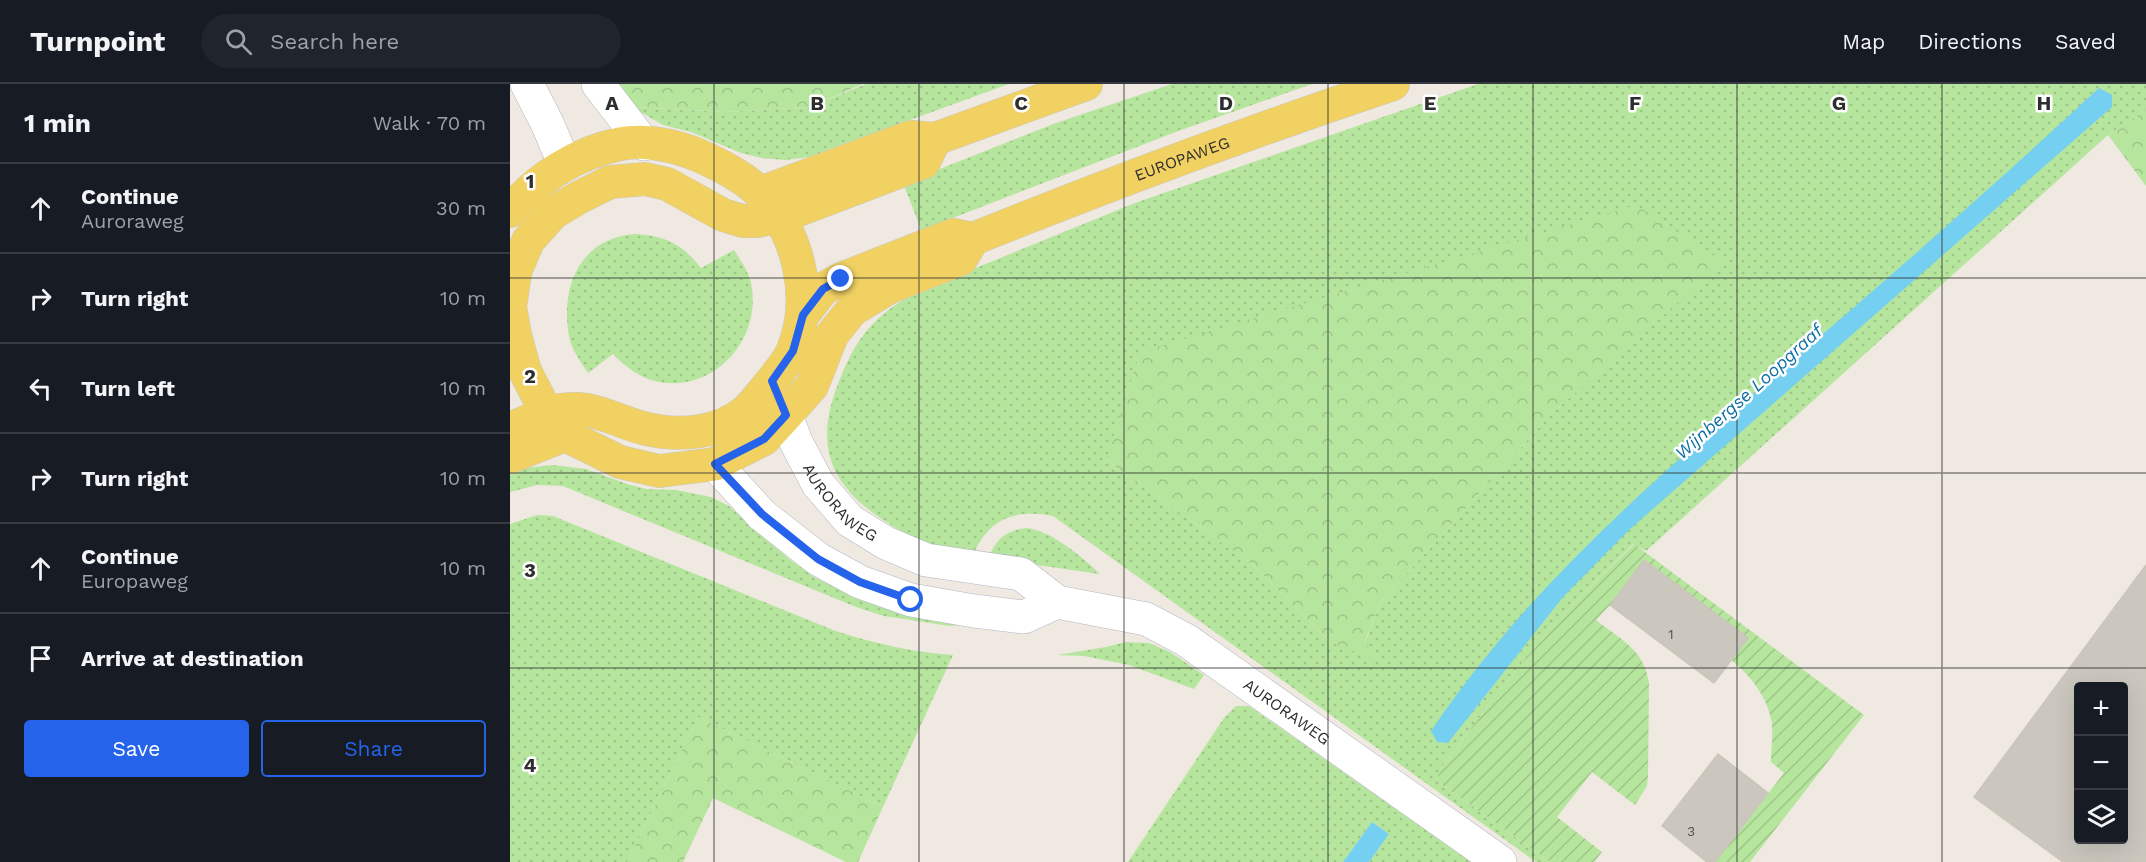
<!DOCTYPE html>
<meta charset="utf-8">
<style>
:root{--surface:#171b24;--page:#20242c;--text:#f1f3f6;--muted:#9ea1a6;--line:#363941;--accent:#2563eb}
body{margin:0;font-family:"Work Sans",sans-serif;background:var(--page);color:var(--text)}
.controls{position:absolute;right:18px;bottom:18px;display:grid;overflow:hidden;border-radius:6px;box-shadow:0 6px 24px #0002}
.controls button{width:54px;height:54px;display:grid;place-items:center;padding:0;border:0;border-bottom:2px solid var(--line);background:var(--surface);color:var(--text);font:30px sans-serif}
.stop{position:absolute;width:18px;height:18px;margin:-14px;border:4px solid #2563eb;border-radius:50%;background:#fff}
.stop.end{background:#2563eb;border-color:#fff;box-shadow:0 2px 6px #0008}
.list{margin:0;padding:0;list-style:none}
h2{display:flex;justify-content:space-between;align-items:center;height:78px;margin:0;padding:0 24px;font-size:26px}
h2 small{font-size:20px;font-weight:400;color:var(--muted)}
.list li{display:grid;grid-template-columns:39px 1fr auto;gap:18px;align-items:center;box-sizing:border-box;height:90px;padding:0 24px;border-top:2px solid var(--line)}
.list b{display:block;font-size:22px;white-space:nowrap}
.list p{margin:0;font-size:20px;white-space:nowrap;color:var(--muted)}
.list em{font-size:20px;font-style:normal;color:var(--muted)}
.actions{display:flex;gap:12px;padding:18px 24px}
.actions a{flex:1;padding:14px 0;border:2px solid var(--accent);border-radius:6px;text-align:center;font-size:21px;color:var(--accent)}
.actions .main{background:var(--accent);color:#fff}
.icon{flex:none;width:33px;height:33px;fill:none;stroke:currentColor;stroke-width:2;stroke-linecap:round;stroke-linejoin:round}
.map{position:relative;flex:none;width:1636px;height:778px;overflow:hidden}
header{display:flex;align-items:center;gap:36px;box-sizing:border-box;height:84px;padding:0 30px;background:var(--surface);border-bottom:2px solid var(--line)}
header strong{font-size:28px}
nav{display:flex;gap:33px;margin-inline-start:auto;font-size:21px}
.search{width:420px;height:54px;background:var(--page);display:flex;align-items:center;gap:15px;box-sizing:border-box;padding:0 21px;border-radius:33px;color:var(--muted);font-size:22px}
main{display:flex}
aside{flex:1;background:var(--surface)}
.map>svg:first-child{display:block}
.grass{fill:url(#grass-dots);fill-rule:evenodd}
.forest{fill:url(#forest-crowns)}
.garden{fill:url(#garden-furrows)}
.water{fill:#75cff0}
.building{fill:#cbc7bf;stroke:#cbc5ba;stroke-width:1.5;fill-rule:evenodd}
.lines{fill:none;stroke-linecap:round;stroke-linejoin:round}
.minor-casing{stroke:#b4b7c1;stroke-width:34}
.major-casing{stroke:#c9c9c9;stroke-width:34}
.minor{stroke:#fff;stroke-width:33}
.major{stroke:#f2d163;stroke-width:33}
.route{stroke:#2563eb;stroke-width:8}
.grid{fill:none;stroke:#2e2e2e;stroke-width:1.5;stroke-opacity:0.55}
.labels{text-anchor:middle;stroke-width:5;stroke-linejoin:round;paint-order:stroke}
.number-label{font-size:14px;fill:#555452}
.street-label{font-size:16px;fill:#2e2e2e;stroke:#fff}
.water-label{font-size:18px;font-style:italic;fill:#0d6fa3;stroke:#fff}
.grid-label{font-size:20px;text-anchor:middle;font-weight:bold;fill:#2e2e2e;stroke:#fff;stroke-width:5;stroke-linejoin:round;paint-order:stroke}
</style>
<header>
<strong>Turnpoint</strong>
<div class="search"><svg class="icon" aria-label="search" viewBox="0 0 24 24"><circle cx="10" cy="10" r="6"/><path d="M15 15l6 6"/></svg>Search here</div>
<nav><a>Map</a><a>Directions</a><a>Saved</a></nav>
</header>
<main>
<aside>
<h2>1 min<small>Walk · 70 m</small></h2>
<ul class="list">
<li><svg class="icon" aria-label="ahead" viewBox="0 0 24 24"><path d="M12 20V5M6 11l6-6 6 6"/></svg><div><b>Continue</b><p>Auroraweg</p></div><em>30 m</em></li>
<li><svg class="icon" aria-label="right" viewBox="0 0 24 24"><path d="M7 20v-9h11M14 6l5 5-5 5"/></svg><div><b>Turn right</b></div><em>10 m</em></li>
<li><svg class="icon" aria-label="left" viewBox="0 0 24 24"><path d="M17 20v-9H6M10 6l-5 5 5 5"/></svg><div><b>Turn left</b></div><em>10 m</em></li>
<li><svg class="icon" aria-label="right" viewBox="0 0 24 24"><path d="M7 20v-9h11M14 6l5 5-5 5"/></svg><div><b>Turn right</b></div><em>10 m</em></li>
<li><svg class="icon" aria-label="ahead" viewBox="0 0 24 24"><path d="M12 20V5M6 11l6-6 6 6"/></svg><div><b>Continue</b><p>Europaweg</p></div><em>10 m</em></li>
<li><svg class="icon" aria-label="arrive" viewBox="0 0 24 24"><path d="M6 21V4h12l-3 4 3 4H6"/></svg><div><b>Arrive at destination</b></div></li>
</ul>
<div class="actions"><a class="main">Save</a><a>Share</a></div>
</aside>
<div class="map">
<svg width="1636" height="778" viewBox="0 0 1636 778">
<defs>
<pattern id="grass-dots" width="8" height="8" patternUnits="userSpaceOnUse" patternTransform="scale(1.5)"><rect width="8" height="8" fill="#b6e59e"/><path d="M2 2h.1M6 6h.1" fill="none" stroke="#9dc588" stroke-width="1.8" stroke-linecap="round"/></pattern>
<pattern id="forest-crowns" width="20" height="18" patternUnits="userSpaceOnUse" patternTransform="scale(1.5)"><rect width="20" height="18" fill="#b6e59e"/><path d="M2 6a3 3 0 1 1 6 0M12 15a3 3 0 1 1 6 0" fill="none" stroke="#9dc588"/></pattern>
<pattern id="garden-furrows" width="10" height="10" patternUnits="userSpaceOnUse" patternTransform="scale(1.5)"><rect width="10" height="10" fill="#b6e59e"/><path d="M-1 1l2-2M0 10L10 0M9 11l2-2" fill="none" stroke="#9dc588"/></pattern>
</defs>
<rect width="100%" height="100%" fill="#efe9e1"/>
<!-- grass -->
<g class="grass">
<path d="M 356,0 L 499,0 L 323,64 L 299,73 L 275,76 L 252,74 L 231,69 L 181,48 L 153,41 L 122,23 L 216,28 L 299,23 Z"/>
<path d="M 662,0 L 802,0 L 671,46 L 409,147 L 410,143 L 394,101 L 392,100 L 546,39 Z"/>
<path d="M 968,0 L 1636,0 L 1636,26 L 1598,51 L 1136,467 L 1123,460 L 1064,519 L 1004,588 L 930,685 L 927,697 L 1040,778 L 1026,778 L 543,432 C 505,425 479,434 463,471 C 448,467 433,464 419,460 C 399,453 383,443 366,431 C 314,394 306,353 330,295 C 347,252 366,230 407,208 L 625,119 ZM 1213,178 L 1041,330 L 871,518 L 855,558 L 820,558 L 743,481 L 596,376 Z"/>
<path d="M 125,150 C 156,152 172,160 191,184 L 224,166 C 231,177 238,187 241,199 C 253,255 203,311 145,297 C 128,293 115,282 103,270 L 78,289 C 71,278 61,265 59,252 C 50,203 70,154 125,150 Z"/>
<path d="M 42,381 L 76,385 L 117,400 L 136,405 L 166,406 L 201,413 L 219,422 L 278,474 L 304,493 L 330,506 L 358,518 L 453,537 L 449,541 L 440,542 L 374,532 L 346,523 L 53,402 L 27,401 L 0,408 L 0,389 L 15,384 Z"/>
<path d="M 27,431 L 43,432 L 323,546 C 362,559 401,568 443,571 L 373,723 L 188,633 L 117,778 L 0,778 L 0,440 Z"/>
<path d="M 517,444 C 542,447 572,473 590,490 L 479,474 C 485,455 497,446 517,444 Z"/>
<path d="M 616,558 L 639,559 L 660,568 L 694,591 L 684,605 L 619,581 L 574,572 L 547,571 L 596,563 Z"/>
<path d="M 726,622 L 739,622 L 961,778 L 859,778 L 879,750 L 862,738 L 833,778 L 618,778 L 714,634 Z"/>
</g>
<!-- forest -->
<g class="forest">
<path d="M 108,0 L 353,0 L 299,23 L 216,28 L 122,23 Z"/>
<path d="M 1636,26 L 1636,102 L 1598,51 Z"/>
<path d="M 1126,121 L 1214,178 L 1041,330 L 871,518 L 855,557 L 869,577 L 820,558 L 743,481 L 596,376 L 630,268 Z"/>
<path d="M 188,633 L 373,723 L 348,778 L 336,778 L 203,714 L 173,778 L 117,778 Z"/>
</g>
<!-- garden -->
<path class="garden" d="M 1124,460 L 1354,631 L 1240,778 L 1205,778 L 1274,689 L 1261,678 C 1261,664 1264,647 1261,635 C 1256,611 1240,591 1221,576 L 1238,554 L 1134,476 L 1100,521 L 1086,536 C 1111,556 1134,565 1139,599 L 1138,691 L 1137,702 L 1125,721 L 1082,688 L 1047,733 L 1092,768 L 1084,778 L 1040,778 L 927,697 L 930,685 L 1004,588 L 1064,519 Z"/>
<!-- water -->
<g class="water">
<path d="M 1589,4 L 1602,11 L 1602,23 L 1120,445 L 1053,513 L 938,659 L 927,658 L 921,647 C 1020,500 1152,389 1285,274 C 1388,186 1490,96 1589,4 Z"/>
<path d="M 862,738 L 879,750 L 859,778 L 833,778 Z"/>
</g>
<!-- building -->
<g class="building">
<path d="M 1134,476 L 1238,554 L 1204,599 L 1100,521 Z"/>
<path d="M 1636,481 L 1636,778 L 1553,778 L 1464,713 ZM 1569,603 L 1614,603 L 1614,756 L 1569,756 Z"/>
<path d="M 1208,670 L 1258,709 L 1205,778 L 1197,778 L 1152,742 Z"/>
</g>
<g class="lines">
<!-- minor casing -->
<g class="minor-casing">
<g id="minor">
<path d="M 17,0 L 37,39 L 55,81"/>
<path d="M 88,0 L 134,60"/>
<path id="s1" d="M 276,331 L 286,358 L 308,400 L 340,437 L 376,459 L 416,476 L 511,490 L 547,518 L 636,535 L 676,556 L 990,778"/>
<path d="M 205,380 L 252,431 L 308,475 L 350,498 L 401,516 L 464,527 L 514,533 L 547,518"/>
</g>
</g>
<!-- major casing -->
<g class="major-casing">
<g id="major">
<path d="M 425,55 L 414,78 L 283,128 L 248,137 L 233,137 L 213,131 L 157,100 L 135,95 L 100,98 L 68,114 L 43,129 L 18,157 L 5,188 L 0,223 L 5,251 L 15,287 L 36,328 L 55,351 L 110,378 L 149,387 L 205,380 L 254,355 L 276,331 L 302,302 L 322,251 L 342,226 L 380,203 L 451,175 L 463,155"/>
<path d="M 250,109 L 401,53 L 425,55 L 576,0"/>
<path d="M 0,127 C 29,93 67,69 110,60 C 136,55 167,62 190,72 C 212,82 234,93 251,110 C 289,150 304,214 283,266 C 278,278 266,292 257,303 C 251,310 244,320 236,327 C 209,350 167,353 133,344 C 112,339 90,326 68,325 C 41,324 24,335 0,345"/>
<path id="s2" d="M 293,231 L 313,205 L 331,195 L 443,151 L 463,155 C 602,99 742,47 883,0"/>
<path d="M 0,373 L 55,351"/>
</g>
</g>
<!-- minor -->
<use href="#minor" class="minor"/>
<!-- major -->
<use href="#major" class="major"/>
</g>
<g class="lines">
<!-- route -->
<path class="route" d="M 331,195 L 313,205 L 293,231 L 283,267 L 262,297 L 276,331 L 254,355 L 205,380 L 252,430 L 308,475 L 350,498 L 401,516"/>
</g>
<!-- grid -->
<path class="grid" d="M 204,0 L 204,778M 409,0 L 409,778M 614,0 L 614,778M 818,0 L 818,778M 1023,0 L 1023,778M 1227,0 L 1227,778M 1432,0 L 1432,778M 0,194 L 1636,194M 0,389 L 1636,389M 0,584 L 1636,584"/>
<g class="labels">
<!-- number labels -->
<g class="number-label">
<text x="1161" y="555">1</text>
<text x="1181" y="752">3</text>
</g>
<!-- street labels -->
<g class="street-label">
<text dy="6" stroke="none"><textPath href="#s2" startOffset="418">EUROPAWEG</textPath></text>
<text dy="6" stroke="none"><textPath href="#s1" startOffset="105">AURORAWEG</textPath></text>
<text dy="6" stroke="none"><textPath href="#s1" startOffset="612">AURORAWEG</textPath></text>
</g>
<!-- water labels -->
<g class="water-label">
<text transform="translate(1239 308) rotate(-42)" y="6">Wijnbergse Loopgraaf</text>
</g>
</g>
<g class="grid-label">
<text x="102" y="26">A</text>
<text x="307" y="26">B</text>
<text x="511" y="26">C</text>
<text x="716" y="26">D</text>
<text x="920" y="26">E</text>
<text x="1125" y="26">F</text>
<text x="1329" y="26">G</text>
<text x="1534" y="26">H</text>
<text x="20" y="104">1</text>
<text x="20" y="299">2</text>
<text x="20" y="493">3</text>
<text x="20" y="688">4</text>
</g>
</svg>
<div class="controls">
<button>+</button>
<button>−</button>
<button><svg class="icon" aria-label="layers" viewBox="0 0 24 24"><path d="M12 4l9 5-9 5-9-5zM3 14l9 5 9-5"/></svg></button>
</div>
<div class="stop" style="left:401px;top:516px"></div>
<div class="stop end" style="left:331px;top:195px"></div>
</div>
</main>
